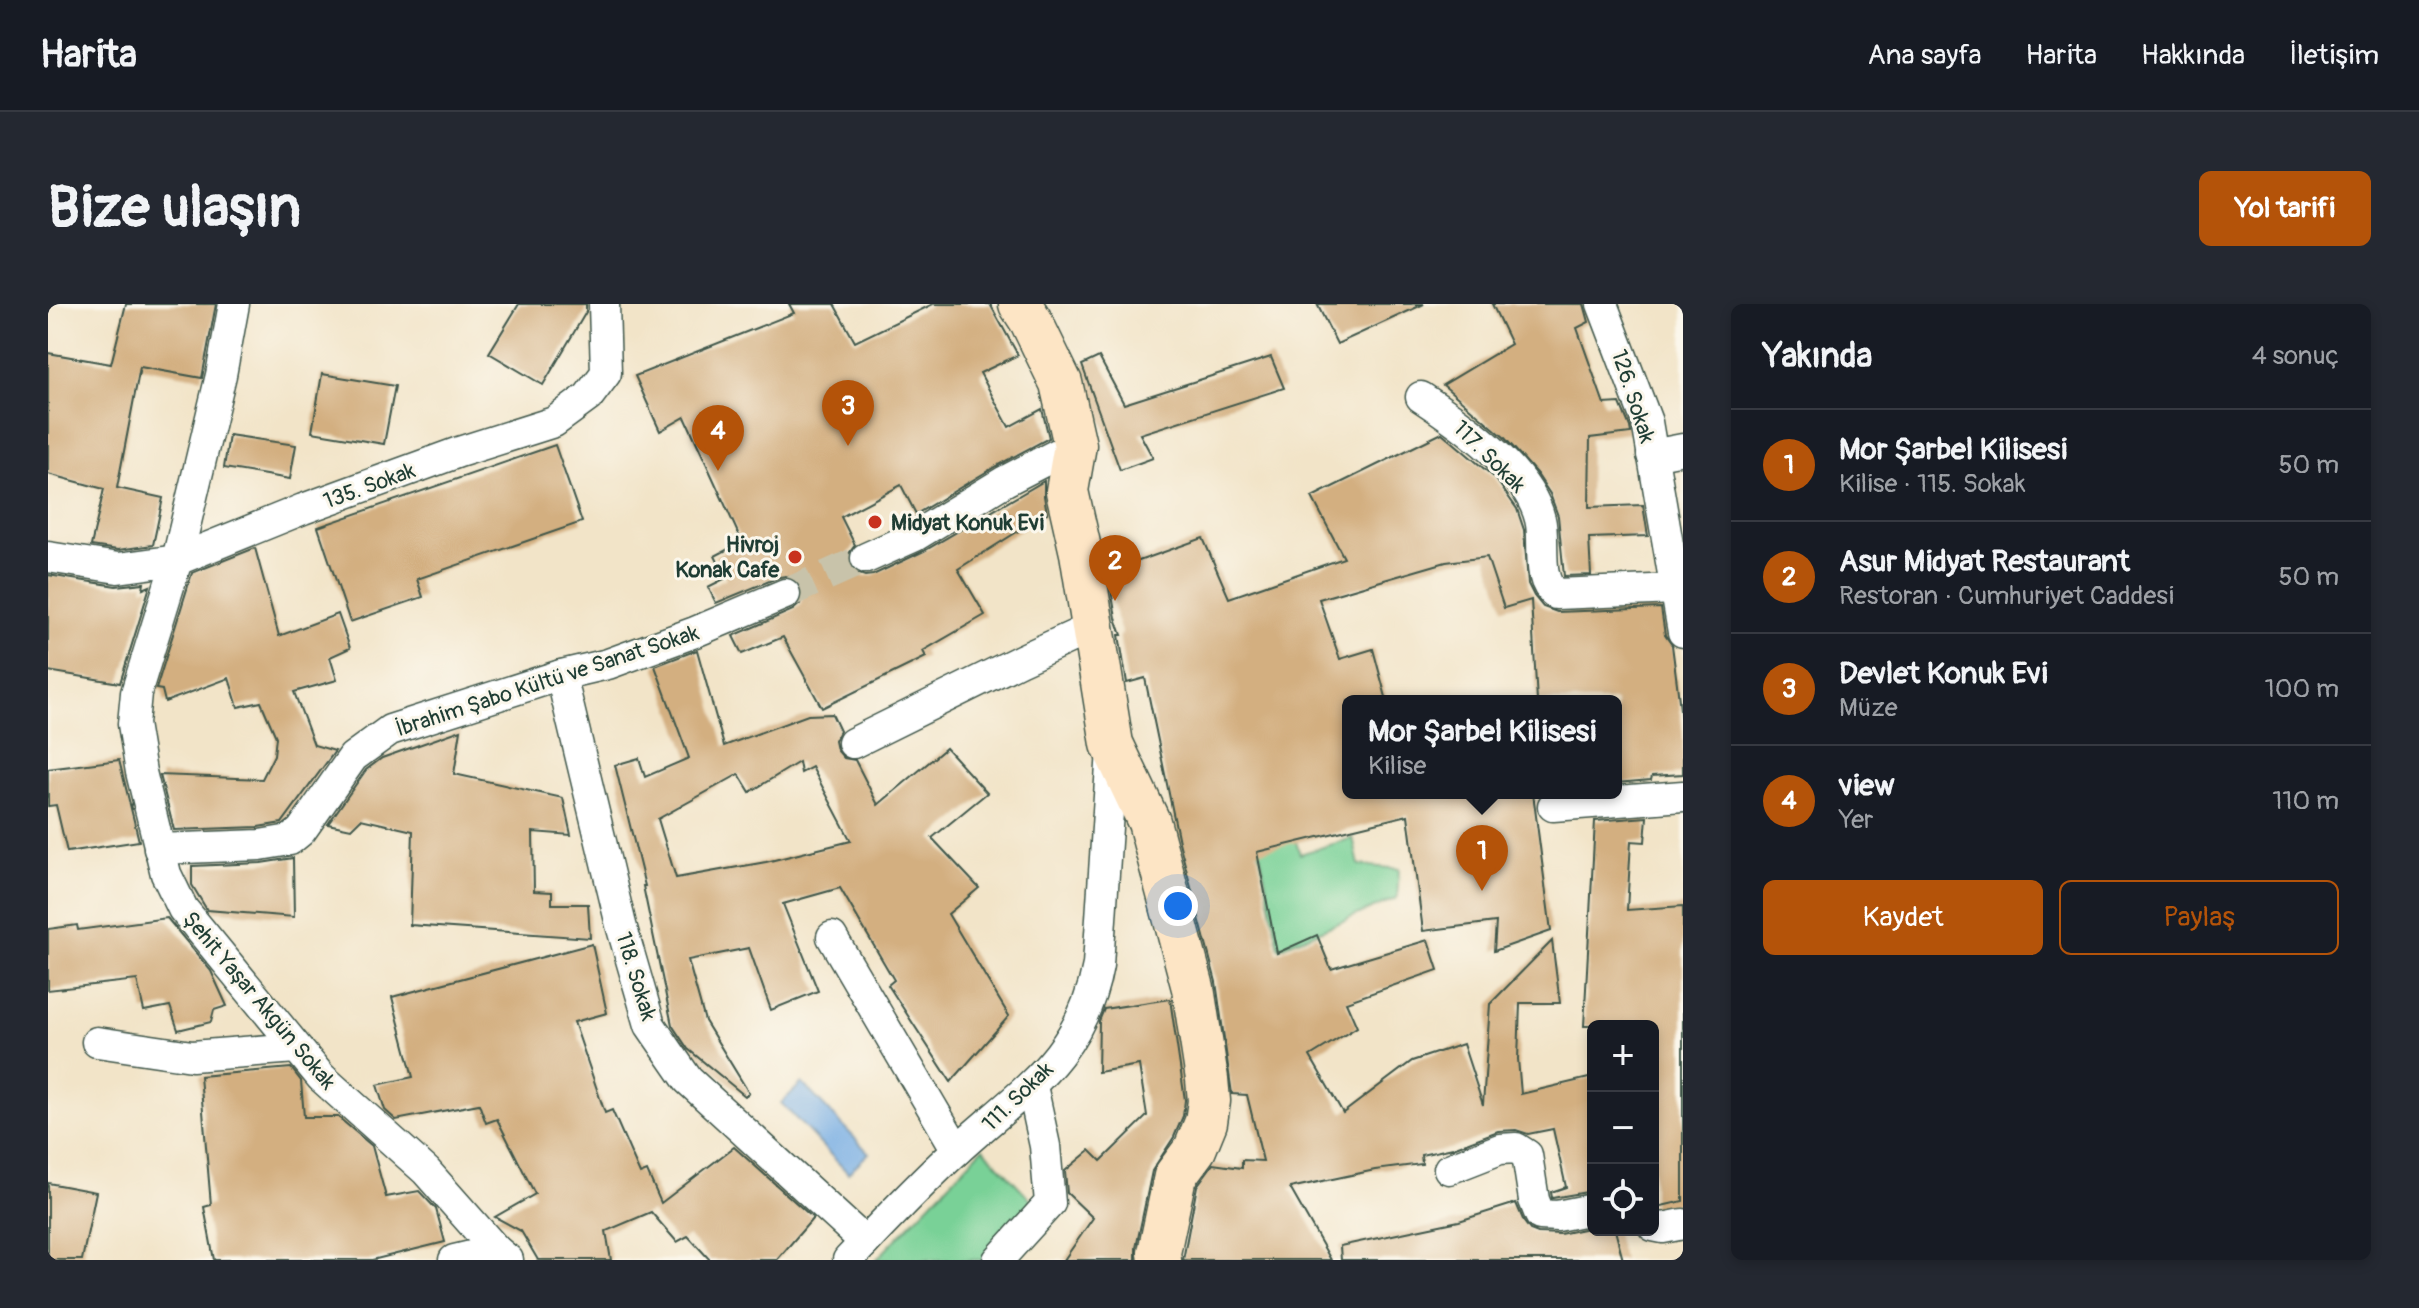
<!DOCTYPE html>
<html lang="tr">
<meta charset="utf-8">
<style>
:root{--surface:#171b24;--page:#242831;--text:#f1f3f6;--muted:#9ea1a6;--line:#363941;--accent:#b45309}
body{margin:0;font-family:Pangolin,sans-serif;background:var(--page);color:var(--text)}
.controls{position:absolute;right:24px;bottom:24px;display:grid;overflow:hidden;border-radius:12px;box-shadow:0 4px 12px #0003}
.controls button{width:72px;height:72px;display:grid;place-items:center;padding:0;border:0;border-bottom:2px solid var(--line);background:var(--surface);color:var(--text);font:40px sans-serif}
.you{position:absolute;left:1130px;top:602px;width:28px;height:28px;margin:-20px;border:6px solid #fff;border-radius:50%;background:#1a73e8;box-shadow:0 0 0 12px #1a73e833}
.badge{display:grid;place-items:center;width:52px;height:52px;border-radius:50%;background:var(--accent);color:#fff;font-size:26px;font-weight:700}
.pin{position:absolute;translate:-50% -66px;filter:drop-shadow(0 2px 4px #0008)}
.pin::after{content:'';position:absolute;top:42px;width:28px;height:24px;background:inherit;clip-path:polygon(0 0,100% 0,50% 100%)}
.popup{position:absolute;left:1294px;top:391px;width:280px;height:104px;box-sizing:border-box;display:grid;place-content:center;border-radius:12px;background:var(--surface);filter:drop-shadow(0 2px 6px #0005);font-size:26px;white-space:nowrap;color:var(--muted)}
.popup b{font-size:30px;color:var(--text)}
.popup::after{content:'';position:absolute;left:50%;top:100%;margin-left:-16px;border:16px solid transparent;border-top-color:var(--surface)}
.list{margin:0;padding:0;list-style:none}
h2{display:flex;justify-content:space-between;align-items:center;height:104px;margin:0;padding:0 32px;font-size:34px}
h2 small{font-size:26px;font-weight:400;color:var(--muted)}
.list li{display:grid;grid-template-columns:52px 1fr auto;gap:24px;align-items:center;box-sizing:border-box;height:112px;padding:0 32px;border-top:2px solid var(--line)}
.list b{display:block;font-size:30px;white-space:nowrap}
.list p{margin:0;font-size:26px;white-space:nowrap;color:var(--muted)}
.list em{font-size:26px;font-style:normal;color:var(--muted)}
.actions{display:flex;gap:16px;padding:24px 32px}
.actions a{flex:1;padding:18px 0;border:2px solid var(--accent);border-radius:12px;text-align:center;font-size:28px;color:var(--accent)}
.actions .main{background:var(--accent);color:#fff}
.icon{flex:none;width:44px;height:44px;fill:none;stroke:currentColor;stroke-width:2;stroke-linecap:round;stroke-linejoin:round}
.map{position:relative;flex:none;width:1635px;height:956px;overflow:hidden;border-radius:12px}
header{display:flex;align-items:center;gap:48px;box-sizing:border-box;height:112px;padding:0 40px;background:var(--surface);border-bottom:2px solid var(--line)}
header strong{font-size:38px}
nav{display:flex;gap:44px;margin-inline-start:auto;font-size:28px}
.intro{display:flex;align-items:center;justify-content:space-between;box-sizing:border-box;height:192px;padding:0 48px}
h1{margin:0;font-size:56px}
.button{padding:20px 36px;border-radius:12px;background:var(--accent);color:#fff;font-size:28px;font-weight:700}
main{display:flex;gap:48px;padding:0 48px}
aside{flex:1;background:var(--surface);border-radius:12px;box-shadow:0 4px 12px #0003}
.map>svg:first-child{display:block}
.green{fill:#79d197;stroke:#4c8766;stroke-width:2}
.water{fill:#74ace3;stroke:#4a748c;stroke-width:2}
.building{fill:#d3af80;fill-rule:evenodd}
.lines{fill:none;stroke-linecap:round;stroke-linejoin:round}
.street-tunnel{stroke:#c8c3aa;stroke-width:30;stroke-dasharray:30 15;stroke-linecap:butt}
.street-casing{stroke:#3f564a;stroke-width:33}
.secondary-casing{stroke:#3f564a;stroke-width:45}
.street{stroke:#fff;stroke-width:30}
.secondary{stroke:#fde5c5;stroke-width:42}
.poi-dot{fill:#c8321e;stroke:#fbf7ec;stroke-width:3}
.labels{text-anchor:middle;stroke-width:6;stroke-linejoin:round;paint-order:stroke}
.street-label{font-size:22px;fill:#1f3d34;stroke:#fbf7ec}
.poi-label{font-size:22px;font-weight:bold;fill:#1f3d34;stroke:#fbf7ec;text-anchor:start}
</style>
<header>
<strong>Harita</strong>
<nav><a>Ana sayfa</a><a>Harita</a><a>Hakkında</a><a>İletişim</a></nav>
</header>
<div class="intro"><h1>Bize ulaşın</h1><a class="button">Yol tarifi</a></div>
<main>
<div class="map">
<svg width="1635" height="956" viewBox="0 0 1635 956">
<rect width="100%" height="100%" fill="#fbf7ec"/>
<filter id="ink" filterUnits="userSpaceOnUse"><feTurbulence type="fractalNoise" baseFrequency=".0125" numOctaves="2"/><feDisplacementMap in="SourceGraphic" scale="16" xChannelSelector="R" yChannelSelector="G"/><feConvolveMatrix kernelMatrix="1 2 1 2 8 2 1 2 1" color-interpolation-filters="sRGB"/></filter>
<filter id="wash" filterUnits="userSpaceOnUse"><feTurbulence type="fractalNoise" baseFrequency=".006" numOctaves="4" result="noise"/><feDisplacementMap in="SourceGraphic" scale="32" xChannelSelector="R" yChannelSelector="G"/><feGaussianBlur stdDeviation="1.8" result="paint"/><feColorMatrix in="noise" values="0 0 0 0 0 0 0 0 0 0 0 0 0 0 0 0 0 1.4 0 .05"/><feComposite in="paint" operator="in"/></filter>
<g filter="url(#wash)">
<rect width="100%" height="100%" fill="#f2e4c8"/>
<!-- green -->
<g class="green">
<path d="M 1240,514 L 1252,550 L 1305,534 L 1311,561 L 1351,565 L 1349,594 L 1231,644 L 1206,520 Z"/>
<path d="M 935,844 L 989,902 L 939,956 L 828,956 Z"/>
</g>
<!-- water -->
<path class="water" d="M 754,779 L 821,849 L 800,869 L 733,799 Z"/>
<g id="blocks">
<!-- building -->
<g class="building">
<path d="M 78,0 L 168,0 L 154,74 L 92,63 L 69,184 L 115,194 L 105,241 L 70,246 L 43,242 L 56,185 L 0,170 L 0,49 L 63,60 Z"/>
<path d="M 471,0 L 538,0 L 538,8 L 495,81 L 441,49 Z"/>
<path d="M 741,0 L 786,0 L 807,38 L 885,0 L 942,0 L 970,51 L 932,69 L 961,123 L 994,105 L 1001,134 L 948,162 L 868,210 L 853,181 L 793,213 L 807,241 L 800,251 L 802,262 L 808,269 L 817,272 L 825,271 L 876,247 L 996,177 L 996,192 L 999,209 L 910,265 L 937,311 L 875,347 L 878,353 L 774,404 L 735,333 L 694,350 L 685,332 L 745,306 L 752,300 L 755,291 L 754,284 L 747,275 L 738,272 L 731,273 L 668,299 L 660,283 L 678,274 L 667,252 L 694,238 L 637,113 L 612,127 L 587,72 L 746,9 Z"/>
<path d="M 1269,0 L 1376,0 L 1289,40 Z"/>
<path d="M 1444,0 L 1536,0 L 1541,18 L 1529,24 L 1556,100 L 1572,99 L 1582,123 L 1583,129 L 1542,134 L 1541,203 L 1595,201 L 1600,232 L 1541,234 L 1543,271 L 1516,272 L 1510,212 L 1502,190 L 1489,170 L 1456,133 L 1395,81 L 1463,40 Z"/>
<path d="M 1051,53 L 1076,100 L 1223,53 L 1236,84 L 1092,130 L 1105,154 L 1072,166 L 1034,61 Z"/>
<path d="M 274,70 L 347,82 L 336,140 L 264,128 Z"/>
<path d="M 1394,129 L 1447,174 L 1469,205 L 1476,226 L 1480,280 L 1486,292 L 1495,303 L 1509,308 L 1613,304 L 1617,331 L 1624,341 L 1629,380 L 1635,431 L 1635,470 L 1604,472 L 1603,476 L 1568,479 L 1568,397 L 1489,397 L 1483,296 L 1456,304 L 1439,253 L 1398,258 L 1271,295 L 1292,355 L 1325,345 L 1339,397 L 1300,397 L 1300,489 L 1485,489 L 1503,627 L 1446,647 L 1448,618 L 1375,627 L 1360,511 L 1209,548 L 1229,649 L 1269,631 L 1283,665 L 1380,636 L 1390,666 L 1298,698 L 1309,723 L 1262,752 L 1295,809 L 1364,757 L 1415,740 L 1435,801 L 1442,700 L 1504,637 L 1512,699 L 1472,699 L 1470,755 L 1473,790 L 1545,773 L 1545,887 L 1504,894 L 1503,888 L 1518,883 L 1505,825 L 1480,830 L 1468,826 L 1450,827 L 1405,844 L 1373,851 L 1374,860 L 1327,866 L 1242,884 L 1283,956 L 1135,956 L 1149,882 L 1165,860 L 1194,864 L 1194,856 L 1215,857 L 1199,791 L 1184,790 L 1168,678 L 1131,538 L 1097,374 L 1079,379 L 1071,331 L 1074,331 L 1068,314 L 1060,268 L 1155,234 L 1181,294 L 1296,254 L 1264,193 Z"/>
<path d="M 181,131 L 248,141 L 242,175 L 176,164 Z"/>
<path d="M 507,141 L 534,218 L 369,275 L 375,293 L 302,318 L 270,223 Z"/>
<path d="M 207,244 L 231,332 L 290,310 L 302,344 L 282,353 L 289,376 L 246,388 L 266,441 L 287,447 L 234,519 L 210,523 L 126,526 L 112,471 L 214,475 L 226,451 L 228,433 L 213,398 L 190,403 L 181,374 L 117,398 L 114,386 L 108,385 L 144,269 Z"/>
<path d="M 0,271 L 68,282 L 96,279 L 95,285 L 102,282 L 72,379 L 0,367 Z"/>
<path d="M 649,346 L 676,442 L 760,411 L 784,410 L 792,427 L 787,437 L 789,446 L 796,454 L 807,456 L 830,501 L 898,444 L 939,489 L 884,534 L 931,584 L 900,610 L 961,712 L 903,778 L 840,681 L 846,676 L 792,584 L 735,600 L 770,687 L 723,706 L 701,644 L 640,656 L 657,717 L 701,789 L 697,792 L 640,745 L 624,721 L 595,582 L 597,582 L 567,461 L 591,454 L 597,473 L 641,454 L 607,362 ZM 751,458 L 753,469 L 764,463 L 803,537 L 718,558 L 628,574 L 610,515 L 691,470 L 702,488 Z"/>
<path d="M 413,426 L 406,470 L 515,494 L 523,531 L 485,528 L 486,587 L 504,588 L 504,600 L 540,600 L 542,634 L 362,621 L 365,527 L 313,515 L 303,525 L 280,520 L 318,466 L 334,454 Z"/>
<path d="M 71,456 L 91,537 L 19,548 L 8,501 L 0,502 L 0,465 Z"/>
<path d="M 1599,513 L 1597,538 L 1583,537 L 1579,606 L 1635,602 L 1635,897 L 1605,904 L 1605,722 L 1536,722 L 1547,517 Z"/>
<path d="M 245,554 L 246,613 L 159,606 L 144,581 L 144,562 L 213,559 Z"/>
<path d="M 119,614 L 163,667 L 179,702 L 166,706 L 163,718 L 130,726 L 122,702 L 96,707 L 89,676 L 0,686 L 0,625 L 29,621 L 30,626 Z"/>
<path d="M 544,640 L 559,709 L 526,718 L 557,809 L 564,806 L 592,870 L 599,867 L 613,899 L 686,843 L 765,914 L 729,956 L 662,956 L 640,932 L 629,938 L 603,908 L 558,927 L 563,956 L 490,956 L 473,927 L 447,913 L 487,890 L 449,815 L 438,819 L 431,800 L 348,816 L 337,806 L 329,781 L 365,773 L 344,693 Z"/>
<path d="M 1122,695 L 1137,796 L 1135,812 L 1126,833 L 1104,867 L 1088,944 L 1088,956 L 1016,956 L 1045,914 L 1019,889 L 1017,867 L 1042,846 L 1053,857 L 1099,812 L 1091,761 L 1050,768 L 1051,717 L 1056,705 Z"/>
<path d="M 243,764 L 253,777 L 256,813 L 290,813 L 324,842 L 338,893 L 371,887 L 388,905 L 397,938 L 324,956 L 166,956 L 156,903 L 163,901 L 152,772 Z"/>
<path d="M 0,879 L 48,888 L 34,956 L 0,956 Z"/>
<path d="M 1468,899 L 1476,918 L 1482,926 L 1490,929 L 1512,930 L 1545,923 L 1545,926 L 1567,926 L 1575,956 L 1293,956 L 1292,942 L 1411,917 Z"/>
</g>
</g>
</g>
<g filter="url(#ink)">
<use href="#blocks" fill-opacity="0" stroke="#3f564a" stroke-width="2"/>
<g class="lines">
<!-- street-tunnel -->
<path class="street-tunnel" d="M 737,290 L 818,254"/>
<!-- street casing -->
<g class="street-casing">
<g id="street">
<path d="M 186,0 L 173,71 L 129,256 L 88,389 L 85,420 L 93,468 L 118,570 L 135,605 L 273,773 L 378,867 L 448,946 L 460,956"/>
<path d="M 1554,0 L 1599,118 L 1635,328"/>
<path d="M 1373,93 C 1414,120 1480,166 1492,215 C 1498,237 1487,276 1508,290 L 1628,285"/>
<path d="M 1604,151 L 1635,145"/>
<path d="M 0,253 L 70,264 L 129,256 L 255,205 L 411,148 L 506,118 L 540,93 L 558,69 L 556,0"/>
<path d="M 818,254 L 867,232 L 957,177 L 1027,141"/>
<path d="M 513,371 L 573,621 L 602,721 L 640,776 L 817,938"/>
<path d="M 805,439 L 973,356 L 1045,323"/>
<path d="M 1505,502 L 1635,492"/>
<path d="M 111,545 L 212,541 L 242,536 L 253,527 L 305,453 L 342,426 L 513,371 L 560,360 L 647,328 L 737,290"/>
<path d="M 784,633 L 909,846"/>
<path d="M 49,738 L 144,752 L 248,744"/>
<path d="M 1401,865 L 1452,845 L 1468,844 L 1479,851 L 1486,896 L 1492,911 L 1509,912 L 1545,905"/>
<path d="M 1605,922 L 1615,924 L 1635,920"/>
<path d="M 406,956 L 448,946"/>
<path d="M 800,956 C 835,919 871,881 908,847 C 973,787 1033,755 1050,661 L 1064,446"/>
<path d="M 950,956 L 1002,899 L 997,842 L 984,782"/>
</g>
</g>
<!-- secondary casing -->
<g class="secondary-casing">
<path id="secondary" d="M 972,0 L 983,17 L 1013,79 L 1027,141 L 1019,187 L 1033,249 L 1064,440 L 1101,518 L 1145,684 L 1159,775 L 1161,797 L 1158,818 L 1147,845 L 1127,872 L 1111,949 L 1112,956"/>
</g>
<!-- street -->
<use href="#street" class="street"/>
<!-- secondary -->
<use href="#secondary" class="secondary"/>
</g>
</g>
<!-- markers -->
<g class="poi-dot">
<circle cx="827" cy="218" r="8"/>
<circle cx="747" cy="253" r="8"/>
</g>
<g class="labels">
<!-- street labels -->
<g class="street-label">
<text transform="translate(1586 92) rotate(72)" y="8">126. Sokak</text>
<text transform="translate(1442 152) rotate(45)" y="8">117. Sokak</text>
<text transform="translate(321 181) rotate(-20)" y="8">135. Sokak</text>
<text transform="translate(499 376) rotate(-18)" y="8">İbrahim Şabo Kültü ve Sanat Sokak</text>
<text transform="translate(589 672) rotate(73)" y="8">118. Sokak</text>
<text transform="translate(212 696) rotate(50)" y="8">Şehit Yaşar Akgün Sokak</text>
<text transform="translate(969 792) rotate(-44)" y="8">111. Sokak</text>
</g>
<!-- poi labels -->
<g class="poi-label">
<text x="843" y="226">Midyat Konuk Evi</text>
<text x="731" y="248" text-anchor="end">Hivroj<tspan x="731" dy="25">Konak Cafe</tspan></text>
</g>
</g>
</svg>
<div class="controls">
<button>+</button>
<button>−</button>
<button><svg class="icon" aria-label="locate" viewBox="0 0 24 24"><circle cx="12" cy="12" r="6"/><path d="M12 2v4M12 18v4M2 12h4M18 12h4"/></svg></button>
</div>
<div class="you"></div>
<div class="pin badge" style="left:1434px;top:587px">1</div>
<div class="popup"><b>Mor Şarbel Kilisesi</b>Kilise</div>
<div class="pin badge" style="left:1067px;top:297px">2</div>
<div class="pin badge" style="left:800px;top:142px">3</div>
<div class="pin badge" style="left:670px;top:167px">4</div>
</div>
<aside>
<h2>Yakında<small>4 sonuç</small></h2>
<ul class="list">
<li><span class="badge">1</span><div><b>Mor Şarbel Kilisesi</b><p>Kilise · 115. Sokak</p></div><em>50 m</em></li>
<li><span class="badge">2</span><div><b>Asur Midyat Restaurant</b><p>Restoran · Cumhuriyet Caddesi</p></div><em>50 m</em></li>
<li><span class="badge">3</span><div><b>Devlet Konuk Evi</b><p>Müze</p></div><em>100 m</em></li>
<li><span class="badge">4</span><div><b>view</b><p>Yer</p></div><em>110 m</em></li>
</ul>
<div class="actions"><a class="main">Kaydet</a><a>Paylaş</a></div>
</aside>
</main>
